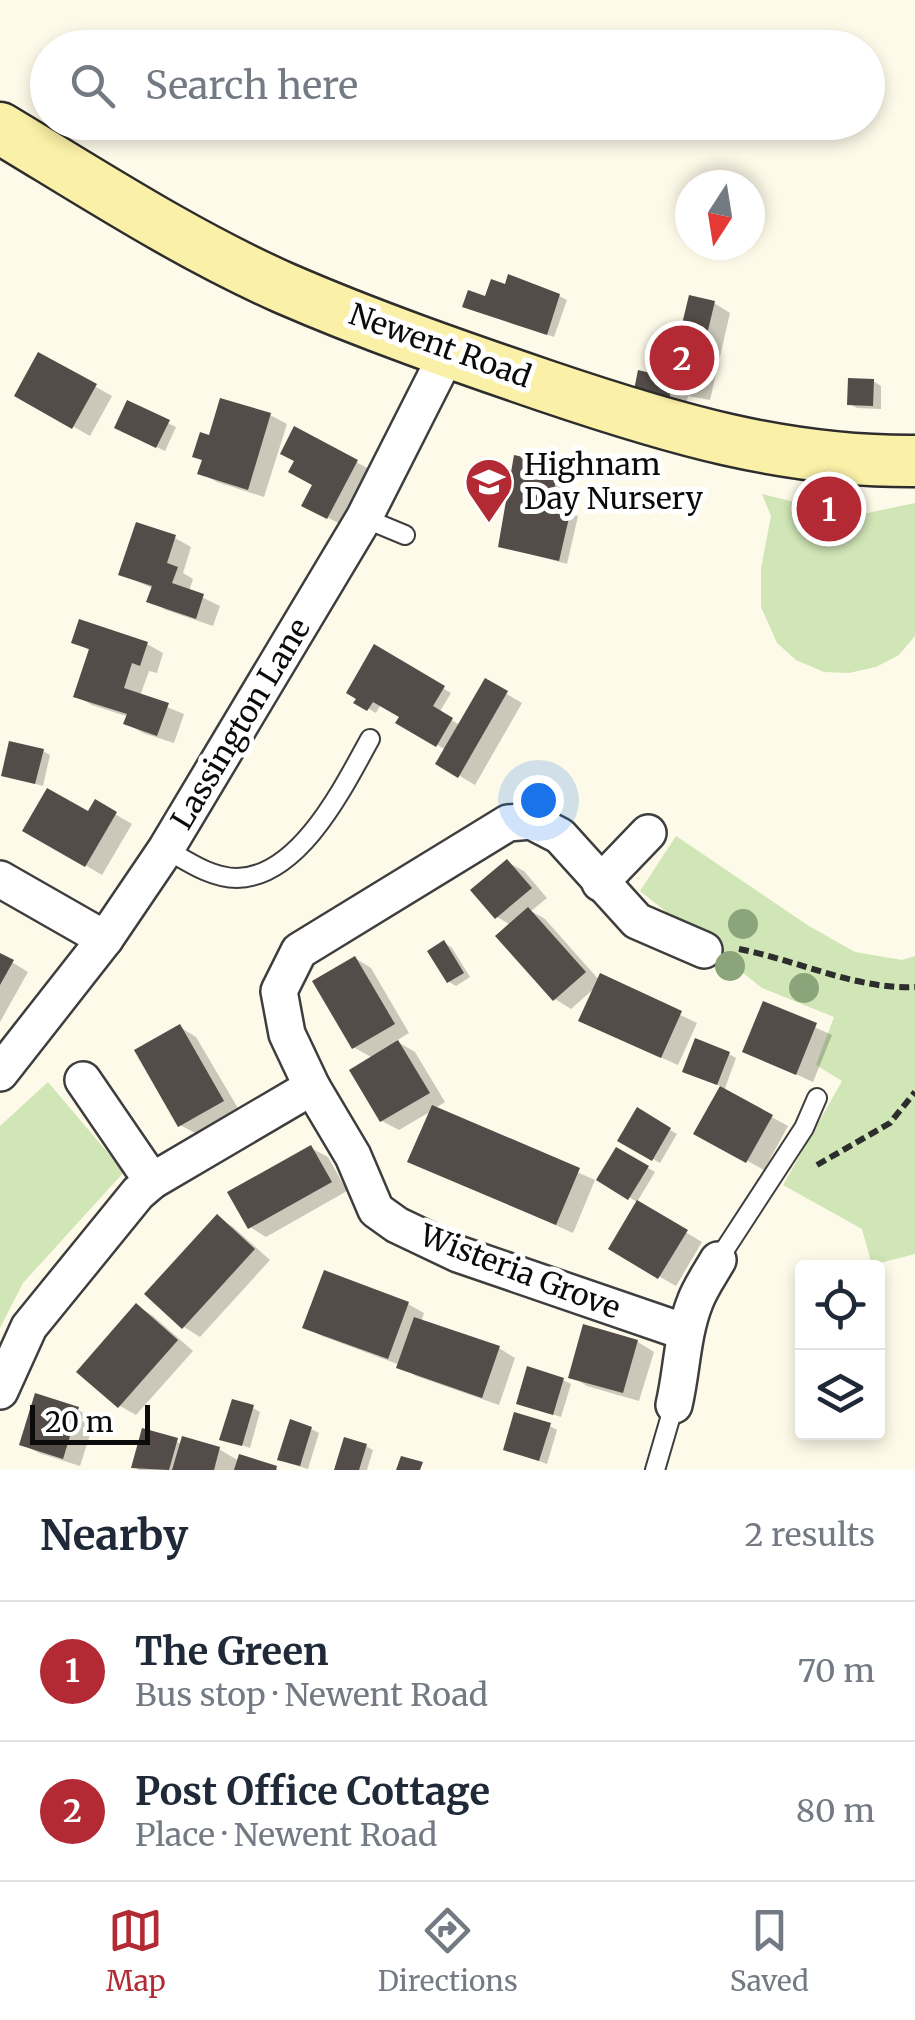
<!DOCTYPE html>
<meta charset="utf-8">
<style>
:root{--surface:#fff;--page:#f6f6f7;--text:#1f2937;--muted:#747a83;--line:#e0e1e3;--accent:#b32a34}
body{margin:0;font-family:Merriweather,serif;background:var(--page);color:var(--text)}
.controls{position:absolute;right:30px;bottom:30px;display:grid;overflow:hidden;border-radius:10px;box-shadow:0 5px 15px #0003}
.controls button{width:90px;height:90px;display:grid;place-items:center;padding:0;border:0;border-bottom:2px solid var(--line);background:var(--surface);color:var(--text);font:50px sans-serif}
.compass{position:absolute;left:675px;top:170px;width:90px;height:90px;border-radius:50%;background:var(--surface);box-shadow:0 5px 15px #0003;rotate:192deg}
.scale{position:absolute;left:30px;bottom:25px;width:120px;box-sizing:border-box;padding-left:10px;border:5px solid #0b0b0b;border-top:0;font-size:28px;line-height:35px;white-space:nowrap;color:#0b0b0b;-webkit-text-stroke:8px #fff;paint-order:stroke}
.you{position:absolute;left:538px;top:800px;width:35px;height:35px;margin:-25px;border:8px solid #fff;border-radius:50%;background:#1a73e8;box-shadow:0 0 0 15px #1a73e833}
.badge{display:grid;place-items:center;width:65px;height:65px;border-radius:50%;background:var(--accent);color:#fff;font-size:32px;font-weight:700}
.pin{position:absolute;translate:-50% -50%;border:5px solid #fff;box-shadow:0 2px 10px #0006}
.list{margin:0;padding:0;list-style:none}
h2{display:flex;justify-content:space-between;align-items:center;height:130px;margin:0;padding:0 40px;font-size:42px}
h2 small{font-size:32px;font-weight:400;color:var(--muted)}
.list li{display:grid;grid-template-columns:65px 1fr auto;gap:30px;align-items:center;box-sizing:border-box;height:140px;padding:0 40px;border-top:2px solid var(--line)}
.list b{display:block;font-size:38px;white-space:nowrap}
.list p{margin:0;font-size:32px;white-space:nowrap;color:var(--muted)}
.list em{font-size:32px;font-style:normal;color:var(--muted)}
.icon{flex:none;width:55px;height:55px;fill:none;stroke:currentColor;stroke-width:2;stroke-linecap:round;stroke-linejoin:round}
.map{position:relative;flex:none;width:915px;height:1470px;overflow:hidden}
.search{position:absolute;background:var(--surface);box-shadow:0 5px 15px #0003;left:30px;right:30px;top:30px;height:110px;display:flex;align-items:center;gap:25px;box-sizing:border-box;padding:0 35px;border-radius:55px;color:var(--muted);font-size:38px}
.sheet{height:410px;background:var(--surface)}
nav{display:flex;justify-content:space-around;align-items:center;box-sizing:border-box;height:140px;border-top:2px solid var(--line);background:var(--surface);font-size:28px;color:var(--muted)}
nav a{display:grid;justify-items:center;gap:5px}
nav .on{color:var(--accent)}
.map>svg:first-child{display:block}
.green{fill:#d0e6b6}
.shadow{fill:#0003}
.building{fill:#534c48}
.lines{fill:none;stroke-linecap:round;stroke-linejoin:round}
.service-casing{stroke:#3e3e3e;stroke-width:22}
.minor-casing{stroke:#3e3e3e;stroke-width:40}
.secondary-casing{stroke:#2d2d2d;stroke-width:55}
.path{stroke:#2d2d2d;stroke-width:6;stroke-dasharray:10 5;stroke-linecap:butt}
.service{stroke:#fff;stroke-width:18}
.minor{stroke:#fff;stroke-width:35}
.secondary{stroke:#fbf0a7;stroke-width:50}
.tree{fill:#8ba47a}
.labels{text-anchor:middle;stroke-width:10;stroke-linejoin:round;paint-order:stroke}
.street-label{font-size:30px;fill:#0b0b0b;stroke:#fff}
.poi-label{font-size:30px;fill:#0b0b0b;stroke:#fff;text-anchor:start}
</style>
<div class="map">
<svg width="915" height="1470" viewBox="0 0 915 1470">
<rect width="100%" height="100%" fill="#fefae9"/>
<!-- green -->
<g class="green">
<path d="M 762,494 L 853,516 L 915,503 L 915,636 L 899,655 L 876,667 L 849,673 L 824,672 L 796,660 L 777,643 L 761,607 L 761,568 L 771,516 Z"/>
<path d="M 676,836 L 809,926 L 855,952 L 902,960 L 915,956 L 915,1254 L 872,1265 L 862,1229 L 783,1185 L 842,1081 L 816,1065 L 834,1017 L 762,988 L 640,891 Z"/>
<path d="M 48,1082 L 124,1172 L 23,1283 L 0,1328 L 0,1126 Z"/>
</g>
<!-- shadow -->
<g class="shadow">
<path d="M 559,296 L 567,300 L 554,337 L 472,310 L 487,299 Z"/>
<path d="M 714,303 L 730,313 L 710,400 L 688,396 L 686,406 L 653,398 L 661,378 Z"/>
<path d="M 39,355 L 112,396 L 90,436 L 17,395 Z"/>
<path d="M 873,381 L 881,386 L 881,409 L 857,408 L 850,404 Z"/>
<path d="M 128,404 L 176,427 L 165,451 L 125,432 Z"/>
<path d="M 270,415 L 287,424 L 264,497 L 217,482 L 200,473 L 204,461 L 195,456 L 211,438 Z"/>
<path d="M 295,430 L 373,471 L 344,526 L 321,514 L 315,484 L 297,461 Z"/>
<path d="M 559,467 L 566,472 L 557,509 L 578,516 L 567,564 L 501,546 Z"/>
<path d="M 175,538 L 191,547 L 183,573 L 193,579 L 189,591 L 220,606 L 213,626 L 166,610 L 150,601 L 154,589 L 121,574 Z"/>
<path d="M 74,642 L 147,644 L 163,653 L 157,673 L 149,671 L 140,696 L 184,714 L 174,743 L 143,733 L 126,723 L 129,717 L 92,705 L 76,696 L 91,651 Z"/>
<path d="M 375,648 L 451,693 L 439,713 L 460,725 L 486,682 L 522,703 L 475,785 L 438,763 L 446,750 L 398,722 L 402,716 L 381,704 L 376,713 L 357,702 Z"/>
<path d="M 43,751 L 50,755 L 43,786 L 4,775 Z"/>
<path d="M 96,803 L 132,824 L 102,875 L 26,830 L 89,815 Z"/>
<path d="M 507,862 L 524,871 L 547,898 L 531,911 L 545,919 L 599,980 L 601,977 L 697,1023 L 678,1065 L 597,1029 L 597,986 L 571,1009 L 555,999 L 511,925 L 497,917 Z"/>
<path d="M 445,943 L 452,948 L 470,977 L 456,986 L 449,982 Z"/>
<path d="M 0,955 L 28,972 L 0,1022 Z"/>
<path d="M 355,958 L 371,968 L 409,1033 L 396,1041 L 415,1052 L 445,1102 L 434,1109 L 595,1180 L 573,1233 L 411,1161 L 433,1110 L 399,1130 L 382,1121 L 373,1058 L 353,1047 Z"/>
<path d="M 764,1004 L 832,1035 L 813,1082 L 745,1051 Z"/>
<path d="M 180,1027 L 196,1037 L 239,1110 L 197,1134 L 180,1125 Z"/>
<path d="M 729,1054 L 736,1058 L 724,1091 L 788,1126 L 764,1170 L 697,1133 L 723,1087 L 693,1075 Z"/>
<path d="M 638,1111 L 677,1134 L 660,1163 L 621,1140 Z"/>
<path d="M 311,1148 L 328,1157 L 347,1191 L 266,1237 L 250,1227 Z"/>
<path d="M 617,1150 L 655,1172 L 637,1202 L 599,1179 Z"/>
<path d="M 638,1204 L 702,1242 L 676,1286 L 611,1249 Z"/>
<path d="M 217,1217 L 233,1227 L 270,1260 L 200,1337 L 184,1327 Z"/>
<path d="M 408,1304 L 424,1313 L 421,1322 L 499,1348 L 515,1358 L 499,1405 L 416,1376 L 400,1365 L 322,1336 L 305,1327 Z"/>
<path d="M 137,1306 L 153,1316 L 193,1351 L 136,1415 L 120,1406 Z"/>
<path d="M 585,1327 L 638,1342 L 654,1352 L 639,1401 L 587,1386 L 571,1376 Z"/>
<path d="M 563,1380 L 571,1384 L 561,1417 L 519,1403 Z"/>
<path d="M 37,1396 L 78,1410 L 95,1419 L 80,1466 L 39,1453 L 22,1444 Z"/>
<path d="M 253,1408 L 260,1412 L 250,1448 L 222,1438 Z"/>
<path d="M 550,1426 L 557,1430 L 547,1464 L 506,1449 Z"/>
<path d="M 311,1429 L 319,1433 L 308,1469 L 288,1463 Z"/>
<path d="M 144,1431 L 182,1444 L 219,1449 L 239,1461 L 280,1470 L 139,1470 L 134,1467 Z"/>
<path d="M 366,1446 L 373,1450 L 367,1470 L 337,1470 Z"/>
</g>
<!-- building -->
<g class="building">
<path d="M 508,274 L 560,294 L 547,335 L 462,307 L 468,290 L 485,296 L 491,279 L 505,284 Z"/>
<path d="M 689,295 L 715,301 L 693,393 L 672,388 L 669,398 L 634,390 L 638,370 L 659,375 L 666,343 L 677,345 Z"/>
<path d="M 38,352 L 97,384 L 72,429 L 14,396 Z"/>
<path d="M 848,378 L 874,379 L 873,406 L 847,405 Z"/>
<path d="M 220,398 L 271,413 L 248,490 L 197,474 L 202,460 L 192,457 L 200,432 L 209,435 Z"/>
<path d="M 127,400 L 170,420 L 156,448 L 114,428 Z"/>
<path d="M 294,426 L 358,460 L 327,519 L 301,506 L 312,485 L 288,472 L 294,461 L 280,454 Z"/>
<path d="M 514,455 L 560,465 L 550,505 L 571,509 L 559,561 L 498,547 Z"/>
<path d="M 136,522 L 176,535 L 167,563 L 178,567 L 172,583 L 204,594 L 196,619 L 146,602 L 152,586 L 118,575 Z"/>
<path d="M 79,619 L 148,642 L 140,666 L 132,663 L 124,688 L 169,703 L 157,736 L 123,724 L 127,714 L 73,697 L 89,649 L 71,643 Z"/>
<path d="M 374,644 L 445,686 L 433,706 L 453,718 L 436,747 L 395,723 L 399,717 L 373,702 L 367,711 L 353,703 L 356,699 L 346,693 Z"/>
<path d="M 485,678 L 508,691 L 458,778 L 435,764 Z"/>
<path d="M 9,741 L 44,749 L 35,784 L 1,776 Z"/>
<path d="M 47,788 L 88,811 L 95,799 L 117,812 L 85,867 L 22,831 Z"/>
<path d="M 507,859 L 532,888 L 495,919 L 470,890 Z"/>
<path d="M 528,907 L 586,972 L 553,1001 L 495,936 Z"/>
<path d="M 444,940 L 464,973 L 447,983 L 427,951 Z"/>
<path d="M 0,953 L 14,960 L 0,985 Z"/>
<path d="M 355,956 L 395,1024 L 352,1049 L 312,981 Z"/>
<path d="M 600,973 L 682,1011 L 661,1058 L 578,1021 Z"/>
<path d="M 763,1001 L 817,1023 L 796,1075 L 742,1052 Z"/>
<path d="M 180,1024 L 224,1101 L 178,1127 L 134,1050 Z"/>
<path d="M 695,1038 L 730,1052 L 717,1085 L 682,1072 Z"/>
<path d="M 398,1040 L 430,1093 L 380,1122 L 349,1070 Z"/>
<path d="M 720,1086 L 773,1115 L 746,1163 L 693,1134 Z"/>
<path d="M 432,1105 L 580,1168 L 556,1225 L 407,1162 Z"/>
<path d="M 637,1107 L 671,1128 L 652,1161 L 617,1141 Z"/>
<path d="M 311,1145 L 332,1182 L 248,1229 L 227,1192 Z"/>
<path d="M 616,1147 L 649,1166 L 628,1200 L 596,1180 Z"/>
<path d="M 637,1200 L 688,1230 L 658,1279 L 608,1249 Z"/>
<path d="M 217,1214 L 255,1249 L 182,1329 L 144,1294 Z"/>
<path d="M 324,1270 L 409,1302 L 388,1359 L 302,1328 Z"/>
<path d="M 136,1303 L 178,1340 L 118,1408 L 76,1372 Z"/>
<path d="M 414,1317 L 500,1346 L 482,1398 L 396,1368 Z"/>
<path d="M 583,1324 L 638,1340 L 623,1393 L 568,1378 Z"/>
<path d="M 527,1366 L 564,1378 L 553,1415 L 516,1404 Z"/>
<path d="M 35,1393 L 79,1407 L 63,1459 L 19,1445 Z"/>
<path d="M 232,1399 L 254,1405 L 242,1446 L 219,1440 Z"/>
<path d="M 514,1412 L 551,1423 L 539,1461 L 503,1450 Z"/>
<path d="M 290,1419 L 312,1427 L 300,1466 L 277,1460 Z"/>
<path d="M 142,1428 L 178,1438 L 169,1470 L 131,1468 Z"/>
<path d="M 182,1436 L 220,1447 L 214,1470 L 172,1470 Z"/>
<path d="M 344,1437 L 367,1444 L 359,1470 L 334,1470 Z"/>
<path d="M 239,1454 L 277,1466 L 276,1470 L 234,1470 Z"/>
<path d="M 401,1456 L 423,1462 L 420,1470 L 396,1470 Z"/>
</g>
<g class="lines">
<!-- service casing -->
<g class="service-casing">
<g id="service">
<path d="M 364,518 L 405,535"/>
<path d="M 166,849 C 187,861 211,878 237,878 C 300,877 344,786 370,739"/>
<path d="M 718,1260 L 804,1128 L 817,1098"/>
<path d="M 655,1470 L 674,1405"/>
</g>
</g>
<!-- minor casing -->
<g class="minor-casing">
<g id="minor">
<path d="M 0,879 L 105,939"/>
<path d="M 600,883 L 648,833"/>
<path d="M 0,1073 L 105,939 L 166,849 L 364,518 L 448,352"/>
<path d="M 83,1080 L 152,1181"/>
<path d="M 685,1332 L 458,1254 L 397,1225 L 376,1210 L 353,1156 L 312,1087 L 287,1034 L 279,991 L 299,951 L 508,823 L 531,821 L 560,836 L 637,921 L 704,950"/>
<path d="M 0,1391 L 29,1327 L 138,1193 L 152,1181 L 312,1087"/>
<path d="M 674,1405 C 682,1371 682,1335 695,1302 C 700,1288 710,1274 718,1260"/>
</g>
</g>
<!-- secondary casing -->
<g class="secondary-casing">
<path id="secondary" d="M 0,128 C 93,184 185,244 284,288 C 369,325 458,356 546,386 C 670,428 783,462 915,461"/>
</g>
<!-- path -->
<g class="path">
<path d="M 739,949 C 797,960 857,990 915,987"/>
<path d="M 817,1165 L 890,1123 L 915,1092"/>
</g>
<!-- service -->
<use href="#service" class="service"/>
<!-- minor -->
<use href="#minor" class="minor"/>
<!-- secondary -->
<use href="#secondary" class="secondary"/>
</g>
<!-- trees -->
<g class="tree">
<circle cx="743" cy="924" r="15"/>
<circle cx="730" cy="966" r="15"/>
<circle cx="804" cy="988" r="15"/>
</g>
<!-- icons -->
<defs>
<g id="school-pin" transform="scale(2.5)"><path d="M0 17L-7.5 6A9.5 9.5 0 1 1 7.5 6Z" fill="#b32a34" stroke="#fff"/><path d="M0-5L7-2L0 1L-7-2ZM-4 1L0 2.5L4 1V4Q0 6-4 4Z" fill="#fff"/></g>
</defs>
<g fill-rule="evenodd">
<use href="#school-pin" x="489" y="482"/>
</g>
<g class="labels">
<!-- street labels -->
<g class="street-label">
<text transform="translate(440 346) rotate(20)" y="10">Newent Road</text>
<text transform="translate(241 724) rotate(-59)" y="10">Lassington Lane</text>
<text transform="translate(520 1272) rotate(21)" y="10">Wisteria Grove</text>
</g>
<!-- poi labels -->
<g class="poi-label">
<text x="524" y="475">Highnam<tspan x="524" dy="34">Day Nursery</tspan></text>
</g>
</g>
</svg>
<div class="controls">
<button><svg class="icon" aria-label="locate" viewBox="0 0 24 24"><circle cx="12" cy="12" r="6"/><path d="M12 2v4M12 18v4M2 12h4M18 12h4"/></svg></button>
<button><svg class="icon" aria-label="layers" viewBox="0 0 24 24"><path d="M12 4l9 5-9 5-9-5zM3 14l9 5 9-5"/></svg></button>
</div>
<svg class="compass" viewBox="-18 -18 36 36"><path d="M0-13l5 13h-10z" fill="#e53935"/><path d="M0 13l5-13h-10z" fill="#747a83"/></svg>
<div class="scale">20 m</div>
<div class="you"></div>
<div class="pin badge" style="left:829px;top:509px">1</div>
<div class="pin badge" style="left:682px;top:358px">2</div>
<div class="search"><svg class="icon" aria-label="search" viewBox="0 0 24 24"><circle cx="10" cy="10" r="6"/><path d="M15 15l6 6"/></svg>Search here</div>
</div>
<section class="sheet">
<h2>Nearby<small>2 results</small></h2>
<ul class="list">
<li><span class="badge">1</span><div><b>The Green</b><p>Bus stop · Newent Road</p></div><em>70 m</em></li>
<li><span class="badge">2</span><div><b>Post Office Cottage</b><p>Place · Newent Road</p></div><em>80 m</em></li>
</ul>
</section>
<nav>
<a class="on"><svg class="icon" aria-label="map" viewBox="0 0 24 24"><path d="M3 6l6-2 6 2 6-2v14l-6 2-6-2-6 2zM9 4v14M15 6v14"/></svg>Map</a>
<a><svg class="icon" aria-label="directions" viewBox="0 0 24 24"><path d="M12 3l9 9-9 9-9-9zM9 14v-3h6M13 9l2 2-2 2"/></svg>Directions</a>
<a><svg class="icon" aria-label="saved" viewBox="0 0 24 24"><path d="M7 4h10v16l-5-4-5 4z"/></svg>Saved</a>
</nav>
